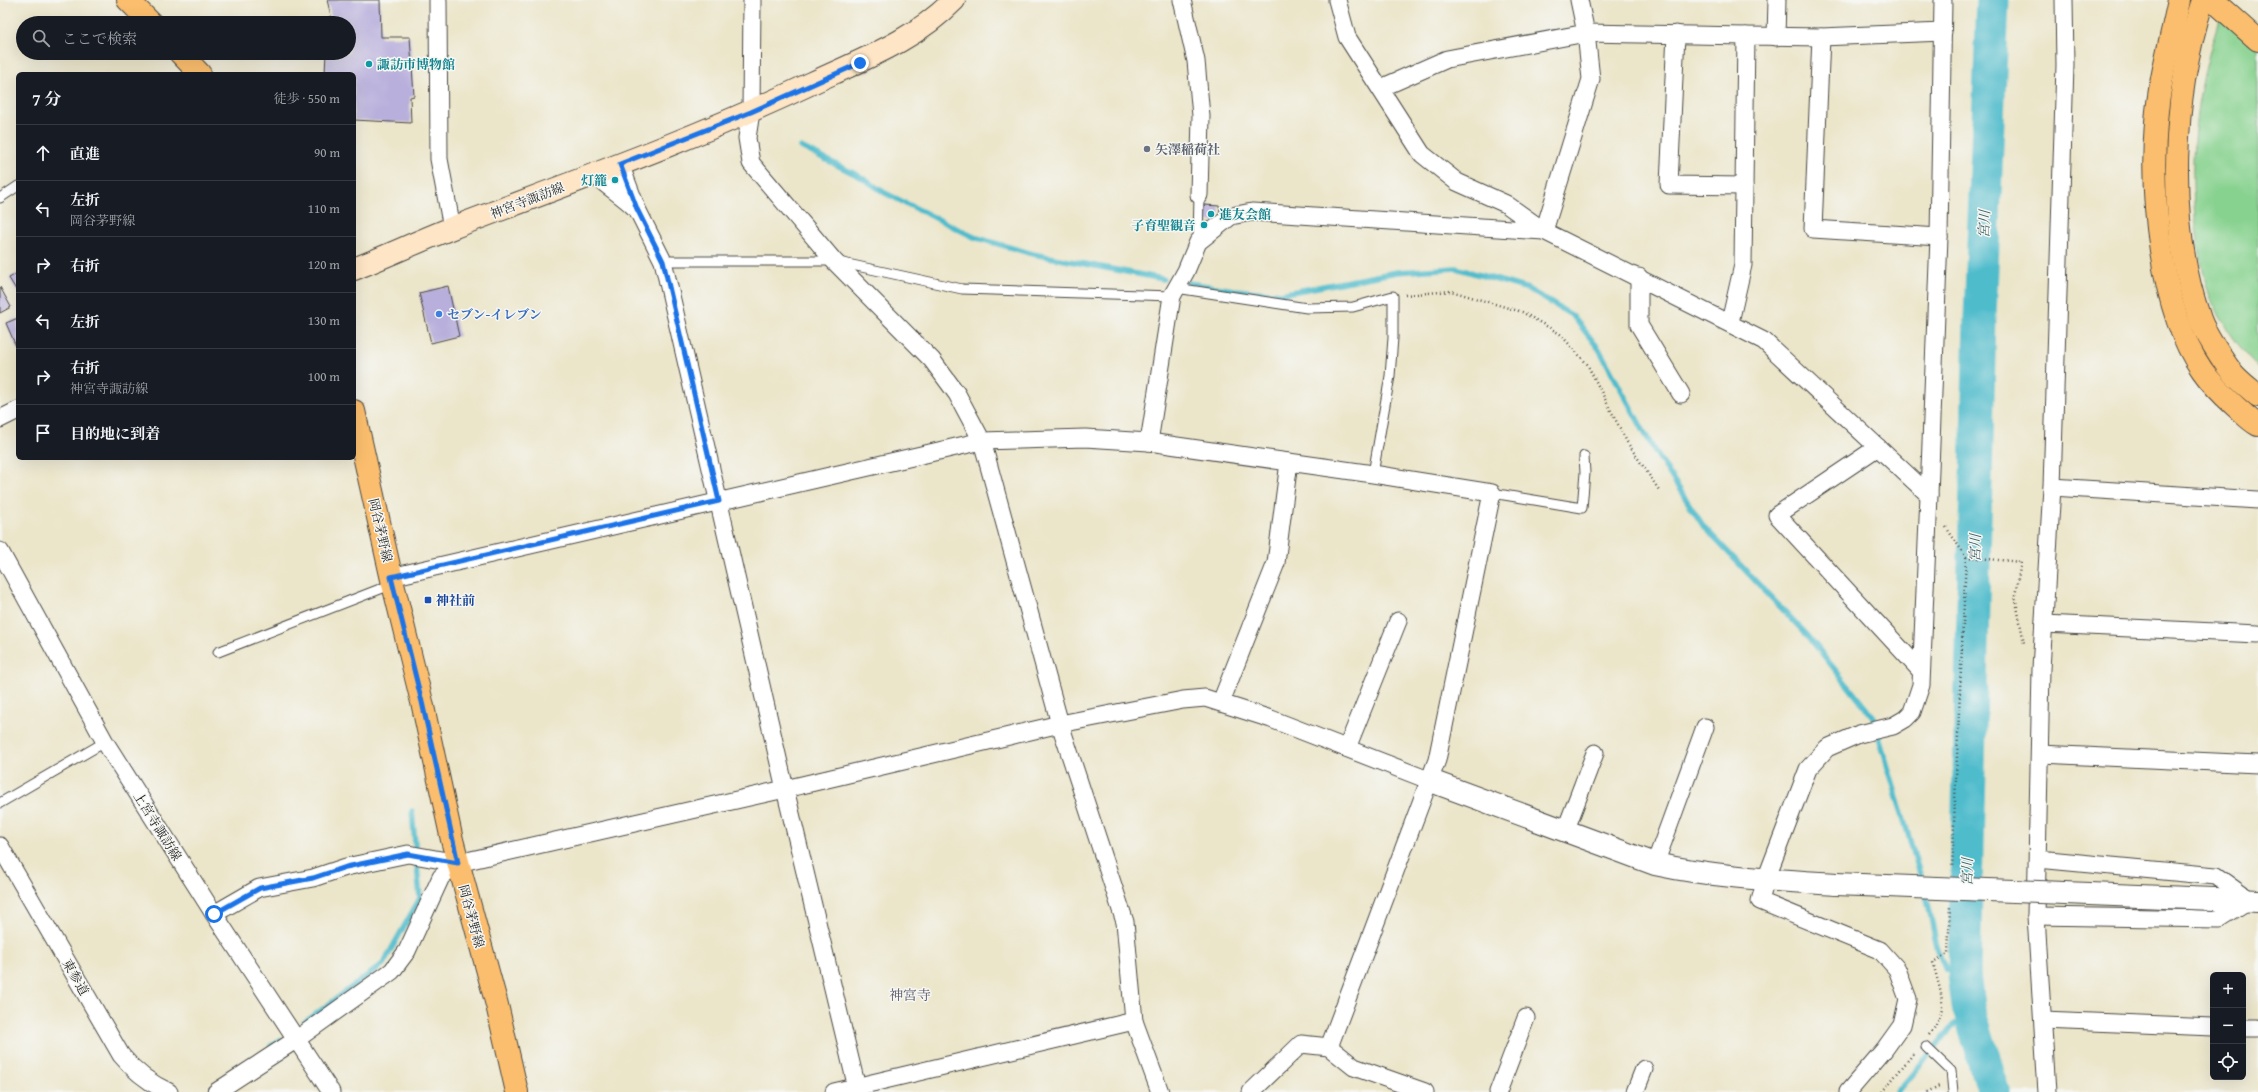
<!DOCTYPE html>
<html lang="ja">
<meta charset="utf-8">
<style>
:root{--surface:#171b24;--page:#20242c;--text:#f1f3f6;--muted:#9ea1a6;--line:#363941}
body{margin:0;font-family:"Gentium Book Plus","Noto Serif JP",serif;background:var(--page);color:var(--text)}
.controls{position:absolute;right:12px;bottom:12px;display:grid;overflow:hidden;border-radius:6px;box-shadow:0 4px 16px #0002}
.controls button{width:36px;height:36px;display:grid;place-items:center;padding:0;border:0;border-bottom:1px solid var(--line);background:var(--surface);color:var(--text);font:20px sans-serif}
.stop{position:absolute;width:12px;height:12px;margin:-9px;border:3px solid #1a73e8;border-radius:50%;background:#fff}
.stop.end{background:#1a73e8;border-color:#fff;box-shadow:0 1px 4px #0008}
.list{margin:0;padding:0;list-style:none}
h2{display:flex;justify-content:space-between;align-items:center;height:52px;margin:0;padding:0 16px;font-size:17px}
h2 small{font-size:13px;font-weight:400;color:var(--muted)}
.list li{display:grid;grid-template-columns:26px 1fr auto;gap:12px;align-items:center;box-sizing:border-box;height:56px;padding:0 16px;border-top:1px solid var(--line)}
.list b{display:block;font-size:15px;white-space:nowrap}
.list p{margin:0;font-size:13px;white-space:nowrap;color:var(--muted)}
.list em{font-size:13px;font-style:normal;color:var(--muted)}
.icon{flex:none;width:22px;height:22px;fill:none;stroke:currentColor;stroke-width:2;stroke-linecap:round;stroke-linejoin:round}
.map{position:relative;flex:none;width:2258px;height:1092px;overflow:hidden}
.search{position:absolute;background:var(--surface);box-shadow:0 4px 16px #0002;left:16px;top:16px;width:340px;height:44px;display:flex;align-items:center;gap:10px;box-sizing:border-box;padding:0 14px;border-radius:22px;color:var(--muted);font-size:15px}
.panel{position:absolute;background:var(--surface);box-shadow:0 4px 16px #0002;left:16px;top:72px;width:340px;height:388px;border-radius:6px}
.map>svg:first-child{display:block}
.green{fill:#87d28f;stroke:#597e5d}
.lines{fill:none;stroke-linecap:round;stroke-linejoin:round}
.stream{stroke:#50bccc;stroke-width:5.5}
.river{stroke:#50bccc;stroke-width:33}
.building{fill:#b8afdc}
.service-casing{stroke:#484743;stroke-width:11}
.minor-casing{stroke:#484743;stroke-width:19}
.tertiary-casing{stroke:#484743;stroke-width:24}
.secondary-casing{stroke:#484743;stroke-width:24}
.primary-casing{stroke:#484743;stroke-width:24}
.motorway-casing{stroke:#484743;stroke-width:24}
.path{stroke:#484743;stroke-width:2.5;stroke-dasharray:1 3;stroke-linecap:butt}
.service{stroke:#fff;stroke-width:9}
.minor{stroke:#fff;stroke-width:17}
.tertiary{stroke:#fff;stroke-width:22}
.secondary{stroke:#fde5c5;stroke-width:22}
.primary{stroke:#fbbe6e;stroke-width:22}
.motorway{stroke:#fbbe6e;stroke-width:22}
.tertiary-bridge-casing{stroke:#484743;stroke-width:24;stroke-linecap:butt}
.tertiary-bridge{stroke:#fff;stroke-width:22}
.route{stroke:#1a73e8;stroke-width:5}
.culture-dot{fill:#0f9aa8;stroke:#f6f6f2;stroke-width:1.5}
.worship-dot{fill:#6b7280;stroke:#f6f6f2;stroke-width:1.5}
.shop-dot{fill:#3f7fe0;stroke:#f6f6f2;stroke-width:1.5}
.transit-dot{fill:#1a4fb4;stroke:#f6f6f2;stroke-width:1.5}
.labels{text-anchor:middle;stroke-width:3;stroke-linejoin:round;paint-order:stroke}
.culture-label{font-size:13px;font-weight:bold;fill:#0d838f;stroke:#f6f6f2;text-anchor:start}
.worship-label{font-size:13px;font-weight:bold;fill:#5b616d;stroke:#f6f6f2;text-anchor:start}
.street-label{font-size:13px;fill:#2b2b2b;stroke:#f6f6f2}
.shop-label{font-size:13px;font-weight:bold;fill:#366cbe;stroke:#f6f6f2;text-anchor:start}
.transit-label{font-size:13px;font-weight:bold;fill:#164399;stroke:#f6f6f2;text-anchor:start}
.water-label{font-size:14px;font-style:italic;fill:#385e63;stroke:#f6f6f2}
.neighbourhood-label{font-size:14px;fill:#5c5969;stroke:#f6f6f2}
</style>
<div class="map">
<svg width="2258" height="1092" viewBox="0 0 2258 1092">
<rect width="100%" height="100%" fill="#f6f6f2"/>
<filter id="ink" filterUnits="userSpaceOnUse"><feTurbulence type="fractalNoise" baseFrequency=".025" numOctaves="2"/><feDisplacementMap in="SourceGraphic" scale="8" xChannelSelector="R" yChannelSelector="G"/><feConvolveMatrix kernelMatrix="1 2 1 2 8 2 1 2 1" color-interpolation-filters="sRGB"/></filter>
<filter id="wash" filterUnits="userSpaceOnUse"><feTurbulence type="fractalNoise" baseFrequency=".012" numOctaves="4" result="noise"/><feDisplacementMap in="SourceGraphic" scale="16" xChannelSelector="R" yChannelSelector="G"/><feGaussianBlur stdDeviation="0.9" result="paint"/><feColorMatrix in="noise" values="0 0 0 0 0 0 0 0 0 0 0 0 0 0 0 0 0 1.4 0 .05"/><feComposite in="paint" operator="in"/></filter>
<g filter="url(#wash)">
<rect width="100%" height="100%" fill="#ebe5c9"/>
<!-- green -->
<path class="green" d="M 2219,20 L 2258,42 L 2258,367 C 2241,350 2227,330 2215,309 C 2206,290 2202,267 2199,247 C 2186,165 2194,98 2219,20 Z"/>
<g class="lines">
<!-- stream -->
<g class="stream">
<path d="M 801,147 L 861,177 L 885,193 L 974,237 L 1033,254 L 1163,279"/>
<path d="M 1188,283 L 1234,290 L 1281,294 L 1397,272 L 1456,268 L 1528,289 L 1573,316 L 1599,349 L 1654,450 L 1704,527 L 1808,636 L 1873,717 L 1923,884"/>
<path d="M 1925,892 C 1933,918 1933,944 1946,969 L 1964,974"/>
<path d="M 304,1023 L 383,964 L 420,898 L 412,811"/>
<path d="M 271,1046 L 280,1040"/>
<path d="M 1897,1092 L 1954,1025 L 1972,1020"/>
</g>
<!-- river -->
<path class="river" d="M 1993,0 L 1980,317 L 1964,974 L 1968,1006 L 1994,1092"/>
</g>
<g id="blocks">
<!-- building -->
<g class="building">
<path d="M 327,0 L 380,0 L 381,37 L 410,37 L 414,96 L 410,97 L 411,123 L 354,120 L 354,74 L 325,74 L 326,53 L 349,53 L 349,23 L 317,23 L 331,16 Z"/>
<path d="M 1204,205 L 1220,206 L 1219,222 L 1203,221 Z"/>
<path d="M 18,273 L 18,293 L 9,278 Z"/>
<path d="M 448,286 L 459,336 L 431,343 L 419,293 Z"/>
<path d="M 0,287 L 11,307 L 0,313 Z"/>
<path d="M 18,318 L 18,351 L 6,323 Z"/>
</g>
</g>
</g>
<g filter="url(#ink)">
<use href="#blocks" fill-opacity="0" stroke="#484743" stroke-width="1"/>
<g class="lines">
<!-- service casing -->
<g class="service-casing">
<g id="service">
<path d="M 0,198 L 18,186"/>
<path d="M 1198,242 L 1199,195"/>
<path d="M 663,261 L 834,261 L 962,289 L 1172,296"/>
<path d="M 1176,288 L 1307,308 L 1353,307 L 1393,296 L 1393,338 L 1390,376 L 1373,474"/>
<path d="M 1492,493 L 1582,508 L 1585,473 L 1584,456"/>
<path d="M 218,652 L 393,584"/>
<path d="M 0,803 L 105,742"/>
<path d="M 1926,1047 L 1951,1071 L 1953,1092"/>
</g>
</g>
<!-- minor casing -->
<g class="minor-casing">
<g id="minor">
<path d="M 438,0 L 439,159 L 452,228"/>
<path d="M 752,0 L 751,112 L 747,138 L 751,163 L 834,261 L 932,360 L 957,394 L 982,441 L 1060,724 L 1125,922 L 1134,1021 L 1160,1092"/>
<path d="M 1182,0 L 1196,61 L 1201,116 L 1199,195"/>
<path d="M 1337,0 L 1347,37 L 1422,154 L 1457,182 L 1506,204 L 1544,231 L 1764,341 L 1929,495 L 1921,685 L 1912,712 L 1905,719 L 1893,726 L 1859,734 L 1827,748 L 1808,769 L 1766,879 L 1760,901 L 1880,950 L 1897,969 L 1908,999 L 1902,1025 L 1884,1050 L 1848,1092"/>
<path d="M 1676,34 L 1669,185 L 1744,186"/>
<path d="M 1776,37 L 1777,0"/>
<path d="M 1821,37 L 1813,229 L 1939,237"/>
<path d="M 1381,88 L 1447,59 L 1586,33 L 1579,0"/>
<path d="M 620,164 L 637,209 L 663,261 L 785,789 L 858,1092"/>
<path d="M 594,174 C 607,187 622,195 635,208"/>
<path d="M 1544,231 L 1591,79 L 1586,33 L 1746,36"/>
<path d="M 1639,277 L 1639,325 L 1681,394"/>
<path d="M 1730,322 L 1743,265 L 1746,36 L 1821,37 L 1943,32"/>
<path d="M 0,419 L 18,410"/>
<path d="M 1149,442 L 1172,296 L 1186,271 L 1198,242 L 1231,216 L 1252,212 L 1544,231"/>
<path d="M 1878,447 L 1777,515 L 1921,671"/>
<path d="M 2052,487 L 2258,500"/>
<path d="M 1929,495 L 1939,237 L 1943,0"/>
<path d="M 0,551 L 105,742 L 214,914 L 331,1092"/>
<path d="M 391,577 L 982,441 L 1085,438 L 1149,442 L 1373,474 L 1492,493 L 1437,760 L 1329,1047"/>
<path d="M 2044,624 L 2258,634"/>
<path d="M 1221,702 L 1276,563 L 1289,462"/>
<path d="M 1347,748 L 1398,621"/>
<path d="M 2040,754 L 2258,764"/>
<path d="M 1566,829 L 1595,753"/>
<path d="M 0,846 L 121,1055 C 135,1072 149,1083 169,1092"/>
<path d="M 1655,864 L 1705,727"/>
<path d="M 214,914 L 259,888 L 313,878 L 346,867 L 408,854 L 458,863 L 785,789 L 1060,724 L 1183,700 L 1205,698 L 1271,719 L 1431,781"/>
<path d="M 2036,916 L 2219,919 L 2249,900 L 2216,876 L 2038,859"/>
<path d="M 2043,1020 L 2213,1027"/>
<path d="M 2243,1028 L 2258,1028"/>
<path d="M 216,1092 L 297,1039 L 392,971 L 407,951 L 441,877 L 458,863"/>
<path d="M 834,1092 L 1134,1021"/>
<path d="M 1251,1092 L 1301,1044 L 1329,1047 L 1354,1067 L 1425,1092"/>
<path d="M 1498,1092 L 1526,1018"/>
<path d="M 1635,1092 L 1644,1069"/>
<path d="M 2047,1092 L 2036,916 L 2041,669 L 2052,487 L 2065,65 L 2064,0"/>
</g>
</g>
<!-- tertiary casing -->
<g class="tertiary-casing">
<g id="tertiary">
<path d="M 1431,781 L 1655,864 C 1714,877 1775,880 1836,884"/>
<path d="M 2214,899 L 2258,901"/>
</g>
</g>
<!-- secondary casing -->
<g class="secondary-casing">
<path id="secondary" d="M 354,269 C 387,256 419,241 452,228 C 573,182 695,139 812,83 C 863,59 914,41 954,0"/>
</g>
<!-- primary casing -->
<g class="primary-casing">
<g id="primary">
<path d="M 128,0 L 151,23"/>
<path d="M 180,53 L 200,74"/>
<path d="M 354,411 L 393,584 L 422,702 L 452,840 L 497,1005 L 517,1092"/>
</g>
</g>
<!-- motorway casing -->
<g class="motorway-casing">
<g id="motorway">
<path d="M 2179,0 C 2171,40 2159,81 2156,122 C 2150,194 2160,310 2202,370 C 2211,383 2223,395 2235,406 C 2242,412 2249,420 2258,425"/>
<path d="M 2203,0 C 2172,96 2166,223 2200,319 C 2204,331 2223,361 2231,371 C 2238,380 2249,388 2258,396"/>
<path d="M 2213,0 L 2258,40"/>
</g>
</g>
<!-- path -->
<g class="path">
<path d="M 1405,295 L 1451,291 L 1522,312 L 1560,334 L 1587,364 L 1627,442 L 1659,490"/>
<path d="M 1946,527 L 1966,557 L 1952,868"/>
<path d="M 1966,557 L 2021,562 L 2015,596 L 2024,643"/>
<path d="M 1929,1035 C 1951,1008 1940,994 1933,962 L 1948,954 L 1950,907"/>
<path d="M 1882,1092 L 1914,1053"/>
<path d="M 1927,1092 L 1939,1086"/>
</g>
<!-- service -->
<use href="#service" class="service"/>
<!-- minor -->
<use href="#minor" class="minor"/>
<!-- tertiary -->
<use href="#tertiary" class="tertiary"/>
<!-- secondary -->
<use href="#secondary" class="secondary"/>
<!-- primary -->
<use href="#primary" class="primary"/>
<!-- motorway -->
<use href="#motorway" class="motorway"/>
<!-- tertiary-bridge casing -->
<g class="tertiary-bridge-casing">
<path id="tertiary-bridge" d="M 1836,884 L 2214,899"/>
</g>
<!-- tertiary-bridge -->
<use href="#tertiary-bridge" class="tertiary-bridge"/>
</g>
</g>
<g class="lines" filter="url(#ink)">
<!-- route -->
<path class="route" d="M 214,914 L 260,888 L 313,878 L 346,867 L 408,854 L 458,863 L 422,702 L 391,577 L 719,501 L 663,261 L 637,209 L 620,164 L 751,112 L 860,63"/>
</g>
<!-- markers -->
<g class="culture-dot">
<circle cx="369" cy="64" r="4"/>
<circle cx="615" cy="180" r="4"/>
<circle cx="1211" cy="214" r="4"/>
<circle cx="1204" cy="225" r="4"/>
</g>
<circle class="worship-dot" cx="1147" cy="149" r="4"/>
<circle class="shop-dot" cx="439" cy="314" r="4"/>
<rect class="transit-dot" x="424" y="596" width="8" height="8" rx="2"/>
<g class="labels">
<!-- culture labels -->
<g class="culture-label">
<text x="377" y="69">諏訪市博物館</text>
<text x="607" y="185" text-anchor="end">灯籠</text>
<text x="1219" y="219">進友会館</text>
<text x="1196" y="230" text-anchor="end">子育聖観音</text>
</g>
<!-- worship labels -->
<g class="worship-label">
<text x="1155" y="154">矢澤稲荷社</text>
</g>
<!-- street labels -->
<g class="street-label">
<text transform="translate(527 200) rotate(-21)" y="5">神宮寺諏訪線</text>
<text transform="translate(381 530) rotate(77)" y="5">岡谷茅野線</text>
<text transform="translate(158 826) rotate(58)" y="5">上宮寺諏訪線</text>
<text transform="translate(472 916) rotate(75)" y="5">岡谷茅野線</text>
<text transform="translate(76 977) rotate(60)" y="5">東参道</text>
</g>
<!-- shop labels -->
<g class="shop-label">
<text x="447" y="319">セブン-イレブン</text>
</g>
<!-- transit labels -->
<g class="transit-label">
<text x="436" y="605">神社前</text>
</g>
<!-- water labels -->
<g class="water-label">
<text transform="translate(1984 224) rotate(-88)" y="5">宮川</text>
<text transform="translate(1975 548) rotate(-89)" y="5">宮川</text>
<text transform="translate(1967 872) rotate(-89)" y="5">宮川</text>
</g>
<!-- neighbourhood labels -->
<g class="neighbourhood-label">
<text x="910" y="1000">神宮寺</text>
</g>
</g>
</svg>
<div class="controls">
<button>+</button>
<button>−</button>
<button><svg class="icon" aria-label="locate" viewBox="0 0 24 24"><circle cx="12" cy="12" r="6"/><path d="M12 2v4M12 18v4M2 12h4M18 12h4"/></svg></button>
</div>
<div class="stop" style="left:214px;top:914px"></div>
<div class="stop end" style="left:860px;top:63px"></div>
<div class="search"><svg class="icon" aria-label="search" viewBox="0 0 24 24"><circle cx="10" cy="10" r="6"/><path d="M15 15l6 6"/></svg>ここで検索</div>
<section class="panel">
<h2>7 分<small>徒歩 · 550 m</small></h2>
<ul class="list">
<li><svg class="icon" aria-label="ahead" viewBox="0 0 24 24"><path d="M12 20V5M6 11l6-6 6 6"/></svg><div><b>直進</b></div><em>90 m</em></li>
<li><svg class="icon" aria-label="left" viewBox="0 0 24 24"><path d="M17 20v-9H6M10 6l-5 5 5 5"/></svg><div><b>左折</b><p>岡谷茅野線</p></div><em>110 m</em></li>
<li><svg class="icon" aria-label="right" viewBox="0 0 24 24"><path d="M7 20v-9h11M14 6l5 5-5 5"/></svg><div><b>右折</b></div><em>120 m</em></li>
<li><svg class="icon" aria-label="left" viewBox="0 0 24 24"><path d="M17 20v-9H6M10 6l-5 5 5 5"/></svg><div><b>左折</b></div><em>130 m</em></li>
<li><svg class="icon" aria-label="right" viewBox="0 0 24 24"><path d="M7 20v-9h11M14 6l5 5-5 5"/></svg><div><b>右折</b><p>神宮寺諏訪線</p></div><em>100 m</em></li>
<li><svg class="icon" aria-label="arrive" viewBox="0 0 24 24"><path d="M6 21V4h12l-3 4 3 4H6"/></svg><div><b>目的地に到着</b></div></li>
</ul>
</section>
</div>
